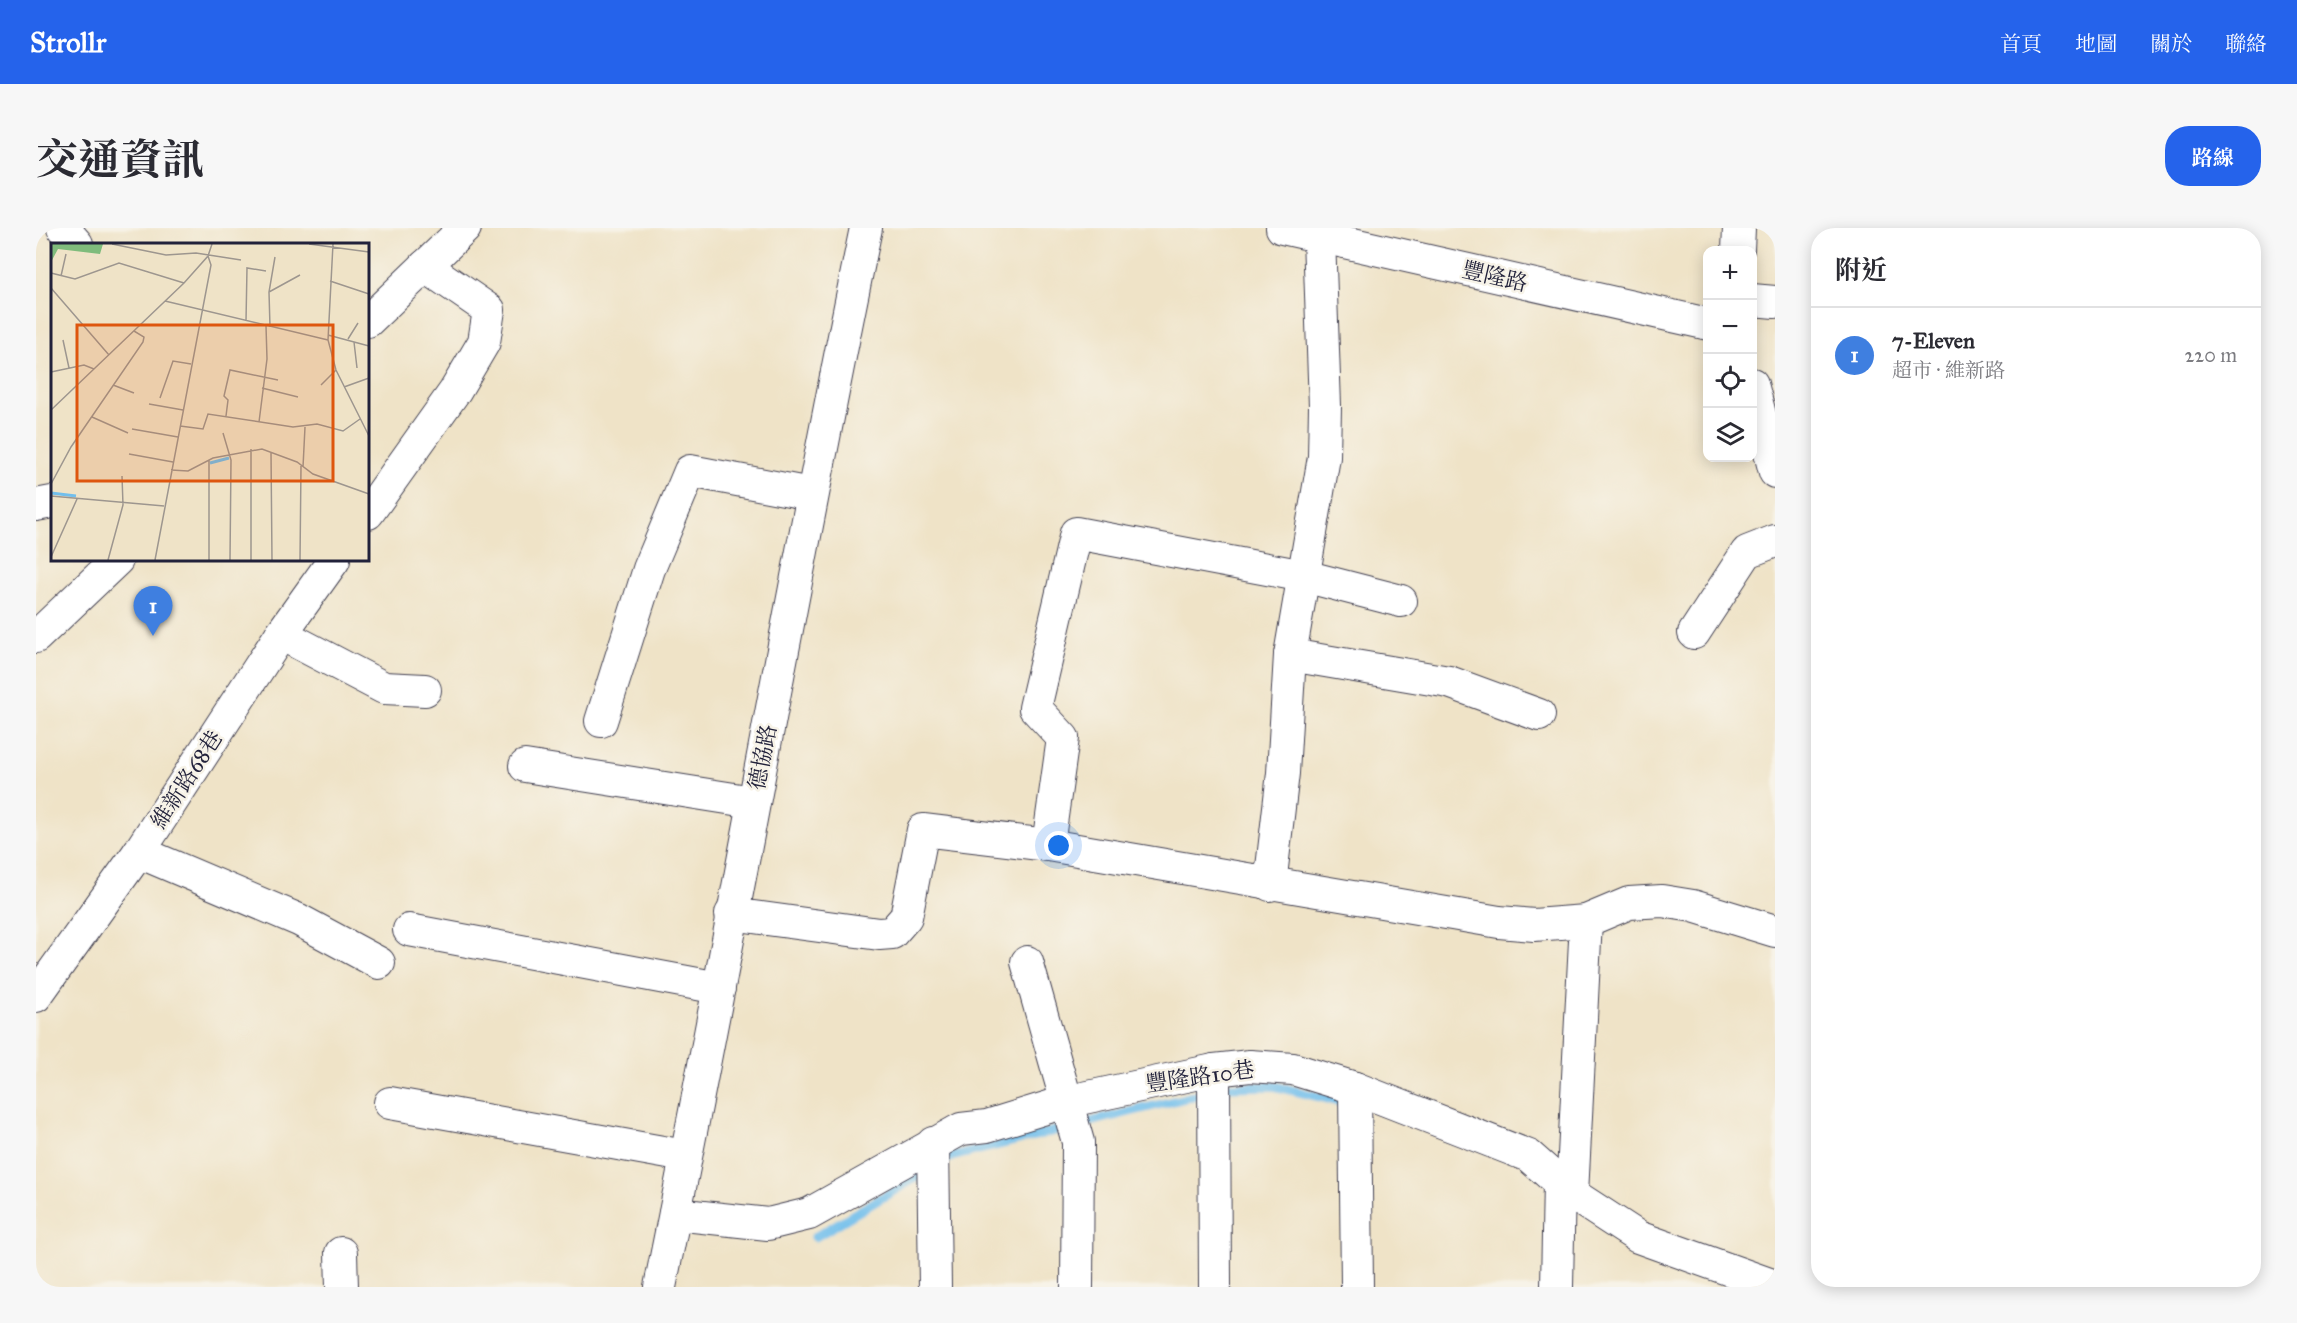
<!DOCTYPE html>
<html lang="zh-TW">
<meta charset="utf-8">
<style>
:root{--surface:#fff;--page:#f7f7f7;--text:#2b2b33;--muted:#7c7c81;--line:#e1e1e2;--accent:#2563eb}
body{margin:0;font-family:"IM FELL Great Primer","Noto Serif TC",serif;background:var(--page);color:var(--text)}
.controls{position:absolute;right:18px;top:18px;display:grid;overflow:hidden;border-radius:12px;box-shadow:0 3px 15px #0003}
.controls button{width:54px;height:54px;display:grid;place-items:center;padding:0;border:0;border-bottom:2px solid var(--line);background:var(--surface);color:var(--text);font:30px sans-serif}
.you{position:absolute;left:1023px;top:618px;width:21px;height:21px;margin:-15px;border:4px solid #fff;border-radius:50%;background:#1a73e8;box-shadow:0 0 0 9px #1a73e833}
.badge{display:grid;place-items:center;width:39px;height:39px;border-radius:50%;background:var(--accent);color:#fff;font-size:20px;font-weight:700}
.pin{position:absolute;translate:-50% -50px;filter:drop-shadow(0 2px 3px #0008)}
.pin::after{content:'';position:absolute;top:32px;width:21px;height:18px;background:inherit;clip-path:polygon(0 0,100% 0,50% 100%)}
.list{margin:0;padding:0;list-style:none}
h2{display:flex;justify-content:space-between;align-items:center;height:78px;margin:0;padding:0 24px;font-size:26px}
h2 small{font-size:20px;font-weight:400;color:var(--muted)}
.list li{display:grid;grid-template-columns:39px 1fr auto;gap:18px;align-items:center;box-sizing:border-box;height:96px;padding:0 24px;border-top:2px solid var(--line)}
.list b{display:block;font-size:22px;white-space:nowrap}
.list p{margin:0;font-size:20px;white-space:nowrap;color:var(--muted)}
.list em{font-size:20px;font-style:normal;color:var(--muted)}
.icon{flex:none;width:33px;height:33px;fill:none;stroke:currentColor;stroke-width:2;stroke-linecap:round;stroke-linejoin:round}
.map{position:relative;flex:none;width:1739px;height:1059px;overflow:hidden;border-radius:24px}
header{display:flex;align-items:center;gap:36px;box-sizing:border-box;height:84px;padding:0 30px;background:var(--accent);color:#fff}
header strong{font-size:28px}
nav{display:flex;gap:33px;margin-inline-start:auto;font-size:21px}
.intro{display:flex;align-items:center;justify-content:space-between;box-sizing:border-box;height:144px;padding:0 36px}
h1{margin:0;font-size:42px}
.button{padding:15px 27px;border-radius:24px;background:var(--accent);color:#fff;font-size:21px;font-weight:700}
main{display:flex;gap:36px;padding:0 36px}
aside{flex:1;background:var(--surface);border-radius:24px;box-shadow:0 3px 15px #0003}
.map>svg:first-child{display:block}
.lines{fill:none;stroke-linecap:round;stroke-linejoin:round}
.stream{stroke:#72bfec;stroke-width:9}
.minor-casing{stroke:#413f50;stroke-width:34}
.minor{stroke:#fff;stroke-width:32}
.labels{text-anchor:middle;stroke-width:5;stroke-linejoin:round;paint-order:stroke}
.street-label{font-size:22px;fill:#22223b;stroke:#f7f3e8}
.inset-river{fill:none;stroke:#72bfec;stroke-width:3}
.inset-road{fill:none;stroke:#9d968f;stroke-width:1.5}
.view{fill:#de560e;fill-opacity:0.15;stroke:#de560e;stroke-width:3}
.inset-edge{fill:none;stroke:#22223b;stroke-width:3}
</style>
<header>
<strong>Strollr</strong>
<nav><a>首頁</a><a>地圖</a><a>關於</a><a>聯絡</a></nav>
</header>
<div class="intro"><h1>交通資訊</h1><a class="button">路線</a></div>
<main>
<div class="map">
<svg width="1739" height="1059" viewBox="0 0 1739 1059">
<rect width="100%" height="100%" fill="#f7f3e8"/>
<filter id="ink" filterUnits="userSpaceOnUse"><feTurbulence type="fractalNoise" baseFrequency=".0167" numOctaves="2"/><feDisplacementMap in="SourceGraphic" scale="12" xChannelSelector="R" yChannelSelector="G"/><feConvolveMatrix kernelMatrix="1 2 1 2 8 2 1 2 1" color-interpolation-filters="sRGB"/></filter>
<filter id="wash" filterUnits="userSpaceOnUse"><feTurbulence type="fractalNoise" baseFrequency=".008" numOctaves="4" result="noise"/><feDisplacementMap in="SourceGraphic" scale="24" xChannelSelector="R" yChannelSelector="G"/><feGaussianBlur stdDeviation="1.35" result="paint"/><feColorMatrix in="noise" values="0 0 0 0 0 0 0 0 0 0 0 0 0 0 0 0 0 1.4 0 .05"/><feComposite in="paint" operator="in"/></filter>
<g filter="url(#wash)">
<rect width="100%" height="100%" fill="#efe3c7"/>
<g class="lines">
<!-- stream -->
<g class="stream">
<path d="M 903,936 L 915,929 L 1193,859 L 1238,858 L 1314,876"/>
<path d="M 779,1009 L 891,943"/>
</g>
</g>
</g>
<g filter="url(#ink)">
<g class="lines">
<!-- minor casing -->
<g class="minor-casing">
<g id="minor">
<path d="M 27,0 L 41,16"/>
<path d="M 1246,0 L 1672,96"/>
<path d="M 1702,22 L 1703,0"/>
<path d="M 1716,72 L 1739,74"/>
<path d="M 332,93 L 429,0"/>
<path d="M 1716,156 L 1739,244"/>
<path d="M 0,277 L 16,274"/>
<path d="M 332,285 L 419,163 L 448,114 L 453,82 L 389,38"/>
<path d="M 1658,405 L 1711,324 L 1739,313"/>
<path d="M 245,406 L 348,460 L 389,462"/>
<path d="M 0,409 L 81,332"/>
<path d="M 1254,427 L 1413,454 L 1503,487"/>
<path d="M 565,493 L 613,341 L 654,243 L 775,266"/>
<path d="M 489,538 L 717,574"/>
<path d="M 1012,617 L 1027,510 L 999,480 L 1040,305 L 1268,348 L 1365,373"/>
<path d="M 103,624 L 263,692 L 343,735"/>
<path d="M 1234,657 L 1247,545 L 1254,427 L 1288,229 L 1289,178 L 1283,10"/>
<path d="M 695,686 L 843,706 L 856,705 L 870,689 L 887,602 L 1012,617 L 1463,694 L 1498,697 L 1550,693 L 1593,675 L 1626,673 L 1657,678 L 1739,703"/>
<path d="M 373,702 L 683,760"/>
<path d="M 991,734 L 1042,914 L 1041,1059"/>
<path d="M 0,768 L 103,624 L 245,406 L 298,332"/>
<path d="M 1178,842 L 1179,1059"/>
<path d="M 1319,860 L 1321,1059"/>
<path d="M 354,875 L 649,928"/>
<path d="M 897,915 L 899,1059"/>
<path d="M 1536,966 L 1550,693"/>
<path d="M 639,986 L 732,996 L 773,986 L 925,901 L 951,898 L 1029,874 L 1178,842 L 1214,838 L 1257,841 L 1319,860 L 1493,928 L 1536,966 L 1602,1009 L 1739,1058"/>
<path d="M 305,1025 L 306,1059"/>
<path d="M 624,1059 C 696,707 757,352 830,0"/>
<path d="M 1521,1059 L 1523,953"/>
</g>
</g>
<!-- minor -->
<use href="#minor" class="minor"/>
</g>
</g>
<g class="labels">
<!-- street labels -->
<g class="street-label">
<text transform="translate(1459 48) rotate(13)" y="8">豐隆路</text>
<text transform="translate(726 529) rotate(-79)" y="8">德協路</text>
<text transform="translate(150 551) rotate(-57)" y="8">維新路68巷</text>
<text transform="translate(1164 848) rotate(-8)" y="8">豐隆路10巷</text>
</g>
</g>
<!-- overview -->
<g transform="translate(15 15)">
<rect width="318" height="318" fill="#efe3c7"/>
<path d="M 0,1 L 52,1 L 49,11 L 7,6 L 0,19 Z" fill="#7fbc7c"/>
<path class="inset-river" d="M 159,220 L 178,215M 0,250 L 25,253"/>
<path class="inset-road" d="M 61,1 L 115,12 L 145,10 L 190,17M 258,1 L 318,9M 282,1 L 277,97 L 285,127 L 318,193M 0,30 L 24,36 L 68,20 L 133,40M 10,33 L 15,11M 279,38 L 318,51M 0,45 L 58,112M 218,49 L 249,32M 114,58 L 277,97M 195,78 L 196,25 L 215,28M 219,84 L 218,49 L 224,14M 277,92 L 318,103M 297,96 L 307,80M 12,97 L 18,125M 303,99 L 306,125M 0,129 L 33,122 L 43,126M 62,142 L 83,150M 270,142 L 285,127M 293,144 L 318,135M 211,145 L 247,154M 109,155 L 122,118 L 140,121M 98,161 L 132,167M 0,167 L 133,40 L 157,13 L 161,1M 175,173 L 177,157 L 173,153 L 179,127 L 227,137M 41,174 L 77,190M 208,179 L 216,116 L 215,83M 129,183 L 152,186 L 157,171 L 242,184 L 266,181 L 292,188 L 309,176M 81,186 L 127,194M 172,190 L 180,217 L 179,317M 200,206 L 200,317M 220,209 L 221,317M 78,211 L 122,219M 158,217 L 158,317M 252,224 L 254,184M 120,227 L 137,228 L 162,215 L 211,206 L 246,219 L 262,231 L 318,251M 0,241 L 20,204 L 92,99 L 93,94 L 83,88M 0,253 L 113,263M 0,314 L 26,256M 57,317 L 72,262 L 71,233M 104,317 L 160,22 L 157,13M 249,317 L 250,223"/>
<path class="view" d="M 26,82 L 282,82 L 282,238 L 26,238 Z"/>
<rect width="318" height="318" class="inset-edge"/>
</g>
</svg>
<div class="controls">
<button>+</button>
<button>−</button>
<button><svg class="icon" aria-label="locate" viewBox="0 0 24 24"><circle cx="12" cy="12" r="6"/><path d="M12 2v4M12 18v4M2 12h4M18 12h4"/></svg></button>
<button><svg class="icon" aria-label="layers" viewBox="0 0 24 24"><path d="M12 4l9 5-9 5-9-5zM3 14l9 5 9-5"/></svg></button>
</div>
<div class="you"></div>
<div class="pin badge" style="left:117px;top:408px;background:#3f7fe0">1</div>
</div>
<aside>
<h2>附近<small></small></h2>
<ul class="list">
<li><span class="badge" style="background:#3f7fe0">1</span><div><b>7-Eleven</b><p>超市 · 維新路</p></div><em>220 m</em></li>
</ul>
</aside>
</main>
